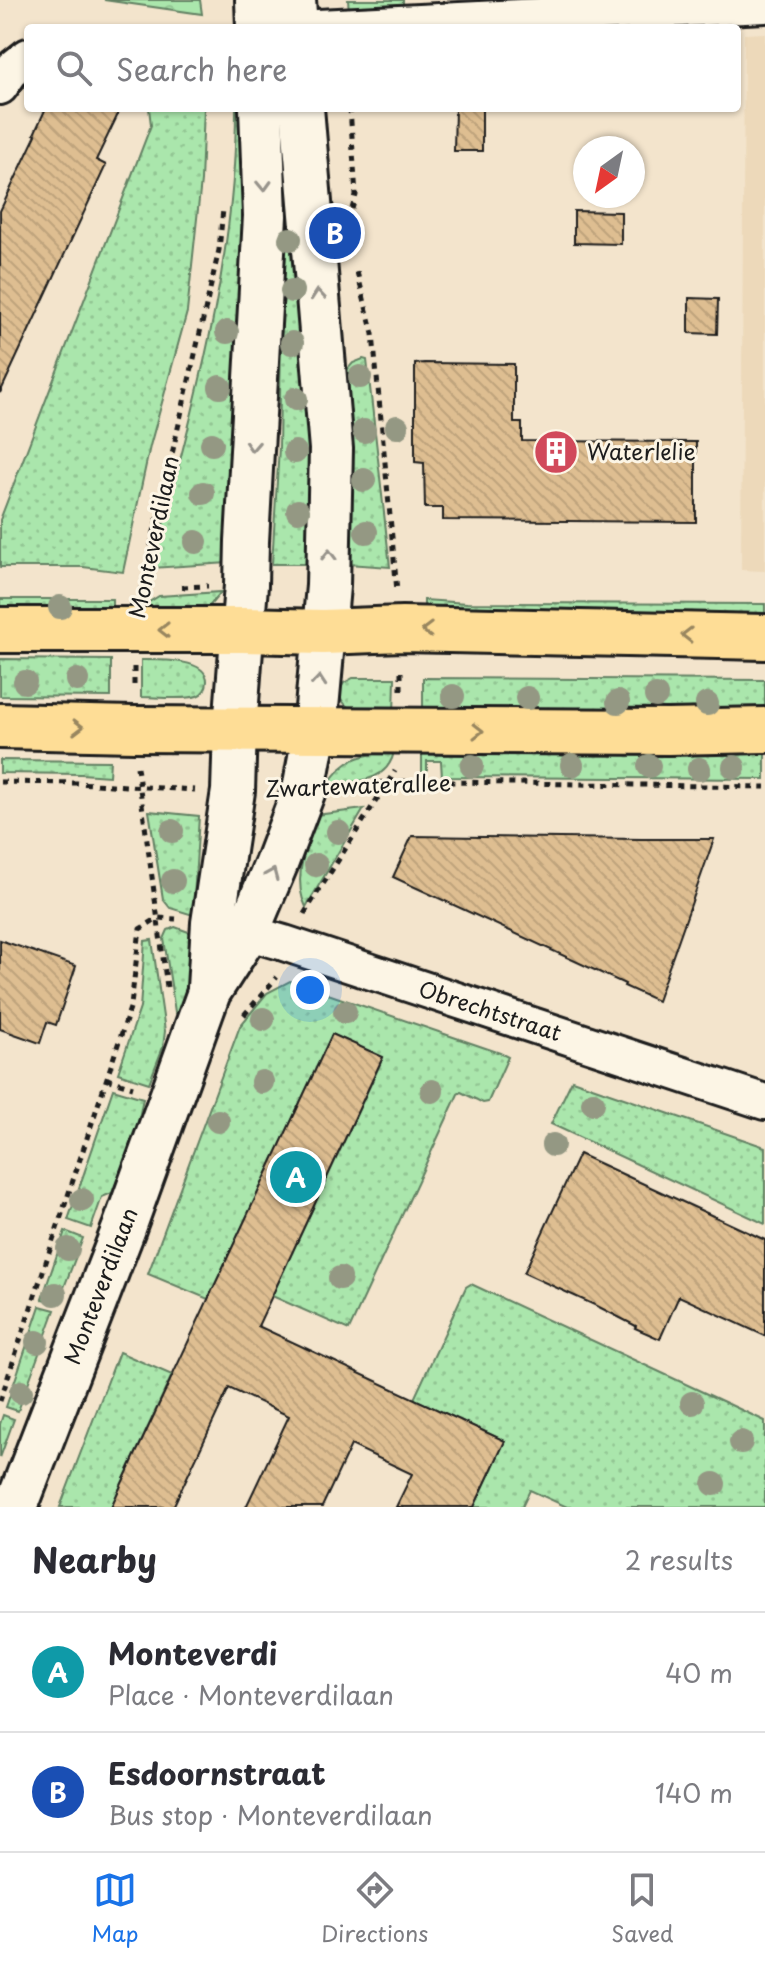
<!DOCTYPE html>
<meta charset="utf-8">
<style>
:root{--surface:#fff;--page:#f2f2f3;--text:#2b2b33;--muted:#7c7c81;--line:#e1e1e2;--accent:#1a73e8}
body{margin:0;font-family:"Playpen Sans",sans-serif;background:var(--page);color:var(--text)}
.compass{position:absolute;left:573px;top:136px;width:72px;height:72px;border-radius:50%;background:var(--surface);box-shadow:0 2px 6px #0004;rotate:213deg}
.you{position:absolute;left:310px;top:990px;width:28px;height:28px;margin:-20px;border:6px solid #fff;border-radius:50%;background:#1a73e8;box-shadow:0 0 0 12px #1a73e833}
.badge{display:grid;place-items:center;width:52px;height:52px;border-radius:50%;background:var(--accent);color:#fff;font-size:26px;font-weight:700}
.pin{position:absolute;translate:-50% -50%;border:4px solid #fff;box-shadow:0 2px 8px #0006}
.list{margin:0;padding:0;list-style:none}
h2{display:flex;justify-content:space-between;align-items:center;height:104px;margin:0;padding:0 32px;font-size:34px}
h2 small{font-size:26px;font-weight:400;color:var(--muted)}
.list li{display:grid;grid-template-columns:52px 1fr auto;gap:24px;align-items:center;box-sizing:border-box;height:120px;padding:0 32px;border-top:2px solid var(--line)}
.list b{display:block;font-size:30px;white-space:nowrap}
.list p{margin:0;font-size:26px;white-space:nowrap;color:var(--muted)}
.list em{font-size:26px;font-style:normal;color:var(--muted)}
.icon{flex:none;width:44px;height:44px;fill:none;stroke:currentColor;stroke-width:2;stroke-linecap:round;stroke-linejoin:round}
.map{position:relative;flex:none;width:765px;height:1507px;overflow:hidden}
.search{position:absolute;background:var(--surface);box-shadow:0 2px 6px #0004;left:24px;right:24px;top:24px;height:88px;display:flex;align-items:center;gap:20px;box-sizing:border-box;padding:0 28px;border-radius:8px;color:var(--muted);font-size:30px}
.sheet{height:344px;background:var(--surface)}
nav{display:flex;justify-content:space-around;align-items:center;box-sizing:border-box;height:112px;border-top:2px solid var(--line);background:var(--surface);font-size:22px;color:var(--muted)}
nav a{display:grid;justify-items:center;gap:4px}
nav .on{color:var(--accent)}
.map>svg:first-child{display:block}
.built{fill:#edd9ba}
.grass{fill:url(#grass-dots);stroke:#638164;stroke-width:2}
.forest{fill:url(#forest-crowns);stroke:#638164;stroke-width:2}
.building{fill:url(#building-back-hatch);stroke:#1c1c1c;stroke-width:2}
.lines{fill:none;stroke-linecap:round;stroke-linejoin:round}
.minor-casing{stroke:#1c1c1c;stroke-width:40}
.tertiary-casing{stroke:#1c1c1c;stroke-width:48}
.primary-casing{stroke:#1c1c1c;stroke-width:50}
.path{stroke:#1c1c1c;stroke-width:5;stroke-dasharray:6 6;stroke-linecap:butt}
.minor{stroke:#fcf5e5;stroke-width:34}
.tertiary{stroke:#fcf5e5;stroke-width:42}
.primary{stroke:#fedd96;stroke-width:44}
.tree{fill:#949883}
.oneway{stroke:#97938b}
.oneway2{stroke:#98865f}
.labels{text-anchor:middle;stroke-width:6;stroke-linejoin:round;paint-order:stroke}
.poi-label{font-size:22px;fill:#1c1c1c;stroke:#fcf5e5;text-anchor:start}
.street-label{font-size:22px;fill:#1c1c1c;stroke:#fcf5e5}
</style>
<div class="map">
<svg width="765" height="1507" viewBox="0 0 765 1507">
<defs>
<pattern id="grass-dots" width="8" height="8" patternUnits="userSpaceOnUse" patternTransform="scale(2)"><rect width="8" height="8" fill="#aae6ac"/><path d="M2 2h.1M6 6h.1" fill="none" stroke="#92c593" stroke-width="1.8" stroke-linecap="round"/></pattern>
<pattern id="forest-crowns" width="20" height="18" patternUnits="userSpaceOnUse" patternTransform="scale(2)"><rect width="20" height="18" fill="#aae6ac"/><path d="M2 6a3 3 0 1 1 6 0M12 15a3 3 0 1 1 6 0" fill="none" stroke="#92c593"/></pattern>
<pattern id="building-back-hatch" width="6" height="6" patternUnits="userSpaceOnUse" patternTransform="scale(2)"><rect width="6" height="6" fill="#debe91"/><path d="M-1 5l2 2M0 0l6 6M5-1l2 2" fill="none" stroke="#bea37c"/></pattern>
</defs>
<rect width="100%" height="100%" fill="#f3e4cc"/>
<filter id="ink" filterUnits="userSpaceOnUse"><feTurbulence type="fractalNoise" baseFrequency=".0125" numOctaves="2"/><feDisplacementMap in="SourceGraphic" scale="16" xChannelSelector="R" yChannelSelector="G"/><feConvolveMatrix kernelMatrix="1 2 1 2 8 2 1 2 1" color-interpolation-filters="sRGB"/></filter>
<g filter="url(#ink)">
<!-- built -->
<path class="built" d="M 765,33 L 765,571 L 741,570 L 744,34 Z"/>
<!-- grass -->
<g class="grass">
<path d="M 149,108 L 204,108 L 201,181 L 187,312 L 150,446 L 123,572 L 83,567 L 0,567 L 0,520 L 151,125 Z"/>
<path d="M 236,108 L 251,108 L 228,563 L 152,568 C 191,416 236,266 236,108 Z"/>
<path d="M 273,108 L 289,108 L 303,277 L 315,564 L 272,564 L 279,447 L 282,290 L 276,208 Z"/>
<path d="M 363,359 L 367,360 L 390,567 L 348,564 L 345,372 L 353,363 Z"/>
<path d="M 221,592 L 207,609 L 143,610 L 146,604 L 159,596 Z"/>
<rect x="0" y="599" width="112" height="24"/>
<path d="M 424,600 L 467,603 L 765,604 L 765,617 L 424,614 Z"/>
<path d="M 0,659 L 111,660 L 111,697 L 0,696 Z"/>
<path d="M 141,660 C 157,660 207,658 207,681 C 207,688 203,694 197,696 C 186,700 154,697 141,697 Z"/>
<path d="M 353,678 L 395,678 L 394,715 C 374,714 342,716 339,691 L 344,683 Z"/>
<path d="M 423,678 L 765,680 L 765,717 L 423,715 Z"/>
<path d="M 422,751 L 765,754 L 765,779 L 442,777 L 441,761 L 427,761 L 427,776 L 422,777 Z"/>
<path d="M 394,752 C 387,784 353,781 327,786 C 344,757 363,754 394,752 Z"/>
<path d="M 0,760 L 110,761 L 109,776 L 81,774 L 0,773 Z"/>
<path d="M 364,809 L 306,907 C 291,878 308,844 316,815 Z"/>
<path d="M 149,811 L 199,816 L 193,915 L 170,908 L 163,899 Z"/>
<path d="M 175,927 L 194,934 L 188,995 L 180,1018 L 175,1012 L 164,939 L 168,930 Z"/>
<path d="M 152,940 L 165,1031 L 163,1047 L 149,1083 L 118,1073 L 140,1008 L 145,941 Z"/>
<path d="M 290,981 L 500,1053 L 508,1057 L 488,1102 L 483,1103 L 461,1092 L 458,1094 L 349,1330 L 272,1296 L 383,1058 L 332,1034 L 208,1299 L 148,1274 L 240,1026 L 267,993 Z"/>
<path d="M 572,1080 L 765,1147 L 765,1224 L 551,1124 Z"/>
<path d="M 113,1089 L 143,1098 L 135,1139 L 117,1191 L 102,1197 L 91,1228 L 68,1220 Z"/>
<path d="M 65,1231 L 83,1238 L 58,1303 L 42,1299 Z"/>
<path d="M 471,1284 L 765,1421 L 765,1507 L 567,1507 L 530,1490 L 522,1507 L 435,1507 L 442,1488 L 476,1503 L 505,1441 L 414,1399 L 466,1287 Z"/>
<path d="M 40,1306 L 55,1310 L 18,1411 L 6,1407 Z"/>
<path d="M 119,1352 L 172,1375 L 111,1507 L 60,1507 Z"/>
<path d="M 3,1415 L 14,1419 L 0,1458 L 0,1424 Z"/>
</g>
<!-- forest -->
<g class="forest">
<path d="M 104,0 L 200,0 L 202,14 Z"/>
<path d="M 348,0 L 403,0 L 403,8 L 349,11 Z"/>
</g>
<!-- building -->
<g class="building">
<path d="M 46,108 L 121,108 L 96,160 L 106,165 L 0,393 L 0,211 L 36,135 L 34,134 Z"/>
<path d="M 455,108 L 482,108 L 482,151 L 454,151 Z"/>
<path d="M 574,211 L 621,212 L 621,244 L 574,243 Z"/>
<path d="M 689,298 L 718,299 L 717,334 L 689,333 Z"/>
<path d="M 424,363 L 514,364 L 514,423 L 522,423 L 522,441 L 696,442 L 696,522 L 443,520 L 443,508 L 425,508 L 424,463 L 415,462 L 415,364 Z"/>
<path d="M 412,836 L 642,839 L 714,839 L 657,1001 L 624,986 L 625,984 L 393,877 Z"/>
<path d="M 0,940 L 76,966 L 56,1025 L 47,1022 L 40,1043 L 0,1029 Z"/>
<path d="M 332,1034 L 383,1057 L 258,1326 L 505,1441 L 474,1507 L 396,1507 L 412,1474 L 351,1445 L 322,1507 L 246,1507 L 289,1416 L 229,1388 L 173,1507 L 111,1507 Z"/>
<path d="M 579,1154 L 765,1240 L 765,1336 L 679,1296 L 660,1339 L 635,1328 L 636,1326 L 599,1307 L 524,1273 Z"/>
</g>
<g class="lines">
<!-- minor casing -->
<g class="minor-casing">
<g id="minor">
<path d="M 298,28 L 765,5"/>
<path d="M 0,87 L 14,67 L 28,56"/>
<path d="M 225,926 L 284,943 L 765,1102"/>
</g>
</g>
<!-- tertiary casing -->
<g class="tertiary-casing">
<g id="tertiary">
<path d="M 257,0 L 258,28"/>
<path d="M 294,0 L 296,28"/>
<path d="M 209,988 L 213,923 L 233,791 L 235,728 L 246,585 L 247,541 L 265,216 L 261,108"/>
<path d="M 16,1507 L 124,1228 L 209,992 L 247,933 L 276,864 L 304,790 L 315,730 L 328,586 L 331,449 L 302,108"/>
</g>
</g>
<!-- primary casing -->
<g class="primary-casing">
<g id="primary">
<path d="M 0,630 L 242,630 L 323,632 L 402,629 L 765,637"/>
<path d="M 0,726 L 134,729 L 668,732 L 765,730"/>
</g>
</g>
<!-- path -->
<g class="path">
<path d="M 350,108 L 356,195 L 352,209"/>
<path d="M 357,272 L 373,334 L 397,591"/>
<path d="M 182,587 L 208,586"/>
<path d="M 140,593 L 219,250 L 223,209"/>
<path d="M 134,667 L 134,689"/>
<path d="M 401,690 L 401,668"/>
<path d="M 137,767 L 167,987"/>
<path d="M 0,782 L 77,783 L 195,790"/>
<path d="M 341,789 L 390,781 L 765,787"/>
<path d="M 304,914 L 395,771"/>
<path d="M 244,1015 L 277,977"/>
<path d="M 107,1079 L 133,1087"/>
<path d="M 0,1401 L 131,1005 L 140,929 L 158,918 L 176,919"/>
</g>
<!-- minor -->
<use href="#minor" class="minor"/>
<!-- tertiary -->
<use href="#tertiary" class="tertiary"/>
<!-- primary -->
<use href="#primary" class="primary"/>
</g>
<!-- trees -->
<g class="tree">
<circle cx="290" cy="239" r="12"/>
<circle cx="292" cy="291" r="12"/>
<circle cx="227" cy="332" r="12"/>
<circle cx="292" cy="343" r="12"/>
<circle cx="360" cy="377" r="12"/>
<circle cx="220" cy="387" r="12"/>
<circle cx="296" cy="399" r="12"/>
<circle cx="397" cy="427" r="12"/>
<circle cx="364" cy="431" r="12"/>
<circle cx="212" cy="444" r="12"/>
<circle cx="295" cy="452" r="12"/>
<circle cx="364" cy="480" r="12"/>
<circle cx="203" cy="493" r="12"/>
<circle cx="298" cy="511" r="12"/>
<circle cx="366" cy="532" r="12"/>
<circle cx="196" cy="542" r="12"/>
<circle cx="60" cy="607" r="12"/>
<circle cx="77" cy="680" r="12"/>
<circle cx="25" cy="682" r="12"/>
<circle cx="453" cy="696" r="12"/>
<circle cx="656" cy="696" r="12"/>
<circle cx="527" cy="698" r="12"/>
<circle cx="618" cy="702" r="12"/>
<circle cx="707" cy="704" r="12"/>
<circle cx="572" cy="765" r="12"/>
<circle cx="472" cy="766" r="12"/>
<circle cx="649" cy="766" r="12"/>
<circle cx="734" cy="767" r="12"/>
<circle cx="699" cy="769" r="12"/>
<circle cx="172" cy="831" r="12"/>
<circle cx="338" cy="832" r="12"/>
<circle cx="316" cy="865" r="12"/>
<circle cx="173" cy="881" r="12"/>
<circle cx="345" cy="1012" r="12"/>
<circle cx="263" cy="1019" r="12"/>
<circle cx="262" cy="1082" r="12"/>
<circle cx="432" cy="1091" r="12"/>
<circle cx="593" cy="1103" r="12"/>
<circle cx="218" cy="1121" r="12"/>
<circle cx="553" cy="1145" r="12"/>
<circle cx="82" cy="1200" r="12"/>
<circle cx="68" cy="1249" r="12"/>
<circle cx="340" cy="1278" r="12"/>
<circle cx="55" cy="1294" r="12"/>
<circle cx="37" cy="1342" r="12"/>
<circle cx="21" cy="1392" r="12"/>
<circle cx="692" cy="1403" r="12"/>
<circle cx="741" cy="1442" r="12"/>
<circle cx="714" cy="1484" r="12"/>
</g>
<!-- one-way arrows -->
<defs><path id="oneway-chevron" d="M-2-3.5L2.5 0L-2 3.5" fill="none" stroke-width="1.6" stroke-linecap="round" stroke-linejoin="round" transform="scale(2)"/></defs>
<g class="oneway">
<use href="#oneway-chevron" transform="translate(264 186) rotate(88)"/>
<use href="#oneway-chevron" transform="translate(318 295) rotate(-95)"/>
<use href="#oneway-chevron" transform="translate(252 446) rotate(93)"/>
<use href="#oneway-chevron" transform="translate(329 555) rotate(-89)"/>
<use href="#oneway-chevron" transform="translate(319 681) rotate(-85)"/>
<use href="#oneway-chevron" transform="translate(272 874) rotate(-67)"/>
</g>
<g class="oneway2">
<use href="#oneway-chevron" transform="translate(164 630) rotate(-180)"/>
<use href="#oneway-chevron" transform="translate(427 630) rotate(-179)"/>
<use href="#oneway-chevron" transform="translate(687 635) rotate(-179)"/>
<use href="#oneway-chevron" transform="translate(78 727) rotate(1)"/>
<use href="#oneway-chevron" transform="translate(478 731)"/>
</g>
</g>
<!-- icons -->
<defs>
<g id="building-disc" transform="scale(2.3)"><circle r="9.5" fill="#d1495b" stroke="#fcf5e5"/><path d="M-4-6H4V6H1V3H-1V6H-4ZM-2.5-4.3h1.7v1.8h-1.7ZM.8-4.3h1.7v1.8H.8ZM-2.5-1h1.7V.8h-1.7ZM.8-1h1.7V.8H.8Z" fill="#fff"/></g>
</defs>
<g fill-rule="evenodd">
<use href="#building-disc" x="556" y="452"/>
</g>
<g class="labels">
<!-- poi labels -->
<g class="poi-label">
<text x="587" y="460">Waterlelie</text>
</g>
<!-- street labels -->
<g class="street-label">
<text transform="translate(154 537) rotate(-78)" y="8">Monteverdilaan</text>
<text transform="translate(358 786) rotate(-2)" y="8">Zwartewaterallee</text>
<text transform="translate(490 1011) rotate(18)" y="8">Obrechtstraat</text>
<text transform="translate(101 1286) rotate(-69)" y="8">Monteverdilaan</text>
</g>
</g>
</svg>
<svg class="compass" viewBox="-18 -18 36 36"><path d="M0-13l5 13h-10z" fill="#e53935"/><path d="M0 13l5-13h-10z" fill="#7c7c81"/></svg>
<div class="you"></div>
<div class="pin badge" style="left:296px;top:1177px;background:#0f9aa8">A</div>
<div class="pin badge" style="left:335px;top:233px;background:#1a4fb4">B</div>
<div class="search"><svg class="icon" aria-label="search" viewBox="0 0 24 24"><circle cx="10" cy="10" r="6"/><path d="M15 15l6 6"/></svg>Search here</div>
</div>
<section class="sheet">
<h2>Nearby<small>2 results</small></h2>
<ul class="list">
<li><span class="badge" style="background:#0f9aa8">A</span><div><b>Monteverdi</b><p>Place · Monteverdilaan</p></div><em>40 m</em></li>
<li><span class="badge" style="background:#1a4fb4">B</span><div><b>Esdoornstraat</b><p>Bus stop · Monteverdilaan</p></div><em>140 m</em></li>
</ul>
</section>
<nav>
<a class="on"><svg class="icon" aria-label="map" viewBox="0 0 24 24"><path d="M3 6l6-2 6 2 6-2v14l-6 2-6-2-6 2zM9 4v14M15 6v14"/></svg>Map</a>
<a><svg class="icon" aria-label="directions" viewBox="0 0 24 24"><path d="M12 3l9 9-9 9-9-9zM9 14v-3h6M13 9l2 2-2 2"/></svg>Directions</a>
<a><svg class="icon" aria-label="saved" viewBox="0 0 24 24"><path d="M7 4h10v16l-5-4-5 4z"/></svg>Saved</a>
</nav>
